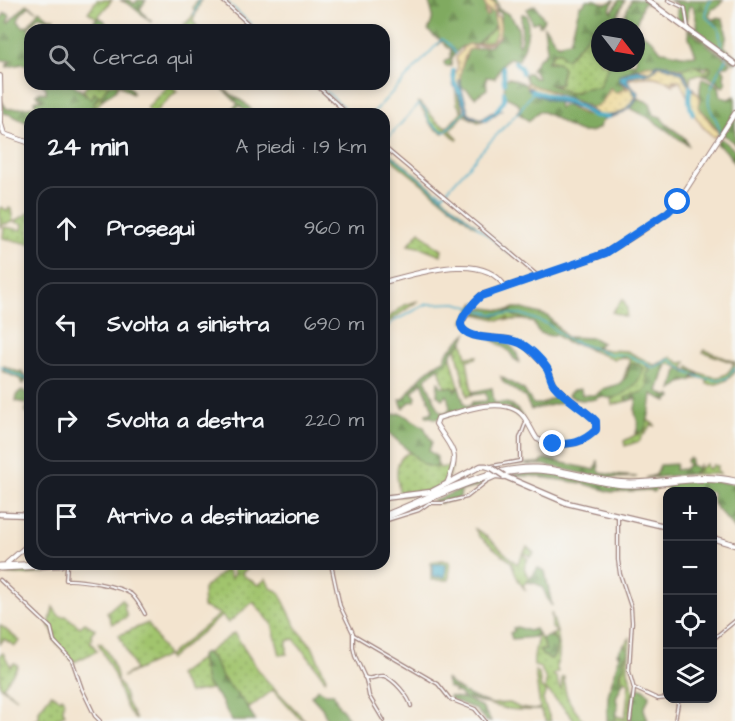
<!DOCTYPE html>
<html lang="it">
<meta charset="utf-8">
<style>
:root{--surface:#171b24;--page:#242831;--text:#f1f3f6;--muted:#9ea1a6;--line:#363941}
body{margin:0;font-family:"Architects Daughter",sans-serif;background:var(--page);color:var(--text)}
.controls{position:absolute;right:18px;bottom:18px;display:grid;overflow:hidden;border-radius:12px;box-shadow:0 3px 9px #0003}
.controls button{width:54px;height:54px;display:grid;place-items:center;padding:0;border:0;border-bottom:2px solid var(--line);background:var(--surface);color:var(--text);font:30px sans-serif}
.compass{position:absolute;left:591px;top:18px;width:54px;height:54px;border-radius:50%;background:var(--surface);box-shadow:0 3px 9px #0003;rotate:121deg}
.stop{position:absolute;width:18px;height:18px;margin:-14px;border:4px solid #1a73e8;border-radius:50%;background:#fff}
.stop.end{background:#1a73e8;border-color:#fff;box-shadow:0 2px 6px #0008}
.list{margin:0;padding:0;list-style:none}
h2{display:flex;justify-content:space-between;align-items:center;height:78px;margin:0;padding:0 24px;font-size:26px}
h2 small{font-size:20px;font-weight:400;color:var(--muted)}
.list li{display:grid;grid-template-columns:39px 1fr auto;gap:18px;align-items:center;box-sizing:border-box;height:84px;margin:0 12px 12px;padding:0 12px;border:2px solid var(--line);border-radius:18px}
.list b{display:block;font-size:22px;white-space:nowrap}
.list em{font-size:20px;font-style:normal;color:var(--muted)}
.icon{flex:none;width:33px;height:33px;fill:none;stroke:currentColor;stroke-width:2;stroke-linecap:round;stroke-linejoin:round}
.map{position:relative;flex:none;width:735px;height:721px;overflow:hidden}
.search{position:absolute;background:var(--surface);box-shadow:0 3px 9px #0003;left:24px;top:24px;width:366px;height:66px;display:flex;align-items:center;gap:15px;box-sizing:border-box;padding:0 21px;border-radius:18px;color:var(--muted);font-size:22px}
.panel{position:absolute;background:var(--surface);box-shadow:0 3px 9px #0003;left:24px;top:108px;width:366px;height:462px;border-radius:18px}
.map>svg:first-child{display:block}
.green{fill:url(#green-dots);stroke:#76724c;stroke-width:1.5}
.forest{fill:url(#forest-firs);stroke:#656446;stroke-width:1.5}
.sand{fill:url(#sand-dots);stroke:#9c7c64;stroke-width:1.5}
.water{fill:url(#water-waves);stroke:#4a667a;stroke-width:1.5}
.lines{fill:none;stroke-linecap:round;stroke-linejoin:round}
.stream{stroke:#4aadc9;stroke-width:1.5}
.river{stroke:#4aadc9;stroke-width:4}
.minor-casing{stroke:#9e827d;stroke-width:4.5}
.tertiary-casing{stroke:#9e827d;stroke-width:6}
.secondary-casing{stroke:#9e827d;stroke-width:7}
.motorway-casing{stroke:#9e827d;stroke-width:9}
.minor{stroke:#fff;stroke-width:2}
.tertiary{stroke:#fff;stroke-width:4}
.secondary{stroke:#fff;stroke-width:4.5}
.motorway{stroke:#fff;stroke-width:7}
.secondary-bridge-casing{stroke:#9e827d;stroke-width:7;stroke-linecap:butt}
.secondary-bridge{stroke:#fff;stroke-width:4.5}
.route{stroke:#1a73e8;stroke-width:8}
</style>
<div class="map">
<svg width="735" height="721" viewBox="0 0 735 721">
<defs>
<pattern id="green-dots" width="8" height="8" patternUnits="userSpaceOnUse" patternTransform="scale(1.5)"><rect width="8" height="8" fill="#a1c46d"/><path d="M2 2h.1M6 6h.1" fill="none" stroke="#859f5a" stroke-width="1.8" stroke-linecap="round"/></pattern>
<pattern id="forest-firs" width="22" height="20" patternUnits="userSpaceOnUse" patternTransform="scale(1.5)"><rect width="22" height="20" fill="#80aa60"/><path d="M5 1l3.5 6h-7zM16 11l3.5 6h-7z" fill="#6b8a4f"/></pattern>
<pattern id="sand-dots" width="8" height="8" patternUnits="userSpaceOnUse" patternTransform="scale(1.5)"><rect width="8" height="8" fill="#eeda9e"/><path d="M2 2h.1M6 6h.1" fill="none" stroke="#cebb88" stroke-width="1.8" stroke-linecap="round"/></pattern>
<pattern id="water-waves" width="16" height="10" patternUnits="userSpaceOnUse" patternTransform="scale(1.5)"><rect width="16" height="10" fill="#4aadc9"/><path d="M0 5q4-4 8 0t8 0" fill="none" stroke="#408ca3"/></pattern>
</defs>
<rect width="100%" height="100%" fill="#f6f6f2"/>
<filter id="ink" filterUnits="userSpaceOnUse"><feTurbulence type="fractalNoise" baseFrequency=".0167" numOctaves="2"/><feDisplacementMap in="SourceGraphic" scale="12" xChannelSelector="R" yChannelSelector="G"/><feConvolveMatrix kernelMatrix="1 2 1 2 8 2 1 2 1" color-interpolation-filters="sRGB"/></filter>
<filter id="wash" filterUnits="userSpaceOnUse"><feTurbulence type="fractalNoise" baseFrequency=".008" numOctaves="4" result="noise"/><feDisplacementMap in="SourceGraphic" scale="24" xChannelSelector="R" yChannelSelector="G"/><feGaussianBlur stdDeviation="1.35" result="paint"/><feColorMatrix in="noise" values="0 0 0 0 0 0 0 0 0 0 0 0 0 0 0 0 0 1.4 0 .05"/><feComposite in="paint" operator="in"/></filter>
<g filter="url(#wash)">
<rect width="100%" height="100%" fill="#f3e4cf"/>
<!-- green -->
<g class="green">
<path d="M 97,0 L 112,0 L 97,18 L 88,12 Z"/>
<path d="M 197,0 L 201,0 L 193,21 L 199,29 L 179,30 L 191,18 L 195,11 L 193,8 Z"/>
<path d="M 495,23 L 496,35 L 493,40 L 476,44 L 492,30 Z"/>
<path d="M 591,27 L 600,29 L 600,63 L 609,63 L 599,87 L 568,93 L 553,85 L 559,85 L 563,69 L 553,61 L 547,61 L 556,51 L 561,52 L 563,58 L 567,59 L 586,37 Z"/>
<path d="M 693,65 L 705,71 L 709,66 L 711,68 L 709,73 L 691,76 L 690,84 L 687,75 L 682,69 Z"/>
<path d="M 88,84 L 109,84 L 101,98 L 103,99 L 94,110 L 91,108 L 98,98 L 93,97 L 91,100 L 83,90 Z"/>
<path d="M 169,84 L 177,91 L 153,114 L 147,108 Z"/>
<path d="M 455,86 C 464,106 456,114 483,121 L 478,122 L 464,115 L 450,130 L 458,138 L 457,140 L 445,129 L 443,133 C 425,125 429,115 417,102 C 430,107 432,124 448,127 L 462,111 L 457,104 Z"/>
<path d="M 384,148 L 476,225 L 475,226 L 395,162 Z"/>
<path d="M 2,207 L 7,211 L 9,208 L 11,209 L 13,222 L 6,224 L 3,223 L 2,226 L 0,227 L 0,208 Z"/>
<path d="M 30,212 L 30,244 L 3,238 L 4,227 L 22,230 L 23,224 L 14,222 Z"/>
<path d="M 420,231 L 434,245 L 442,249 L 441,255 L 423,248 L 408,245 Z"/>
<path d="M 623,299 L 627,309 L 626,317 L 612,312 Z"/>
<path d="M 418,301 L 384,325 L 384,321 L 405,305 Z"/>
<path d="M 514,308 L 512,310 L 514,316 L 525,320 L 506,320 L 508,318 L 499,320 L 476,314 L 480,312 L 496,316 Z"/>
<path d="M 463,342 L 467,357 L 477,356 L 476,358 L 467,360 L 472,392 L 471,395 L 467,396 L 456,348 Z"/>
<path d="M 594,347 L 608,350 L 627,351 L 656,366 L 652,367 L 648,365 L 650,371 L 646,374 C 653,395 639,392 625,398 L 627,401 L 612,405 L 611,399 C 625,393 641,384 643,368 L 634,362 L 629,366 L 627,376 L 623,380 L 630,359 L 622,357 L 614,359 L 590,350 Z"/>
<path d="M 705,350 L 735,362 L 735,372 C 727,381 719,386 707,384 L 707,380 L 699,377 L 697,379 L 693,379 L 700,373 C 715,379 727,380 734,363 L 703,352 Z"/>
<path d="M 451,357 L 459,387 L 458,387 L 455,391 L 453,387 L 445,387 L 439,368 Z"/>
<path d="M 672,357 L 680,363 L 686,362 L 684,369 L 689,370 L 689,366 L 693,370 L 685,373 L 681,368 L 668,363 L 666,367 L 660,363 Z"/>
<path d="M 648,420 L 656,426 L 651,425 L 646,433 L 641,437 L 640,441 L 625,446 L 624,441 L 645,430 Z"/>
<path d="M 411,452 L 424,465 L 436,467 L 437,463 L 440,468 L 450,466 L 452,468 C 442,494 425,492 400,496 C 397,479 391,458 411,452 Z"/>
<path d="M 706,464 L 707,469 L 712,467 L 712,465 L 718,466 L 716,469 L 720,474 L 692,474 Z"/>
<path d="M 475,529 C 487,534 506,555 517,564 L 527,547 L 534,553 L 530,557 L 526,553 L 524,556 L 528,559 L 524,568 L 528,576 L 532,578 L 523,585 L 526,591 L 518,580 L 511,562 L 479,536 Z"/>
<path d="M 442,560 L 450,562 L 449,580 L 431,580 L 431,562 Z"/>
<path d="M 234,564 L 237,568 L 244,564 L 248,568 L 242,573 L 243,575 L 258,585 L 266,579 L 271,588 L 279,592 L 298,630 L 312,646 L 326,678 L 325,680 C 316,667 304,651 294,639 L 287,641 L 287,654 L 280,655 L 272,624 L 253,602 L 228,623 L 222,616 L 169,659 L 168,656 L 220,614 L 203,607 L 203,589 L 227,568 L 231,578 L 234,574 L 232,568 Z"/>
<path d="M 122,599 L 125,605 L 124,606 L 127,617 L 112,624 L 107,612 Z"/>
<path d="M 53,607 C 57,612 57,618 66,616 L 80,627 L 85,623 L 95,629 L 91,634 L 92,639 L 90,641 L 97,651 L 74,662 L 55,641 L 53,631 L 49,626 Z"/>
<path d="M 551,612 C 556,627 564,651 556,666 L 558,672 L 553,675 L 557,678 L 559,687 L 561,689 L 562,677 L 564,677 C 563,695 573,709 584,721 L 574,721 C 568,711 564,709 557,701 C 552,697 552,693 546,690 L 543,700 L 551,721 L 546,721 L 540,710 C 523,711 504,710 488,704 L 510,703 L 520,708 L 534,710 L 540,708 L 535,671 L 539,674 L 541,688 L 545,690 L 546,680 L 541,668 L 534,666 C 532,655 538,643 538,633 L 546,648 L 546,650 L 541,650 L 542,655 L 551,659 L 555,655 L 557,644 L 553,636 L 549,636 L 557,632 L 552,628 Z"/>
<path d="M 148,623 L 167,656 L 122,677 L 135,670 L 119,635 Z"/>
<path d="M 0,625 L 20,641 L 15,646 L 4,639 L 0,644 Z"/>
<path d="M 234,633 C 246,650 257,672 272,686 C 284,698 295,710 306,721 L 297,716 L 273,690 L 248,709 C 242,697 230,690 223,678 C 217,670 215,660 207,653 Z"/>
<path d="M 630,638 L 628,670 L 633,689 L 629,721 L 615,721 L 615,716 L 625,718 L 629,684 L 626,680 L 623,682 C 620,675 621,662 627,656 L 624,645 Z"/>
<path d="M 98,643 L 101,643 C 107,650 119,673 117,681 C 123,686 124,693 126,700 C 128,706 133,713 136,720 C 123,709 120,688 113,673 C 108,663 103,652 98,643 Z"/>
<path d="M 3,653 L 11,667 L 14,663 L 18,666 L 3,687 L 17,698 L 2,688 L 0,684 L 0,655 Z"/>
<path d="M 201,658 L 205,678 L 211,689 L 189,693 L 178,675 Z"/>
<path d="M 51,694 L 60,699 L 62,697 L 64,699 L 63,710 L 65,714 L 54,721 L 32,721 L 39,719 L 39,710 Z"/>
</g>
<!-- forest -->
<g class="forest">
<path d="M 120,0 L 130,0 L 134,4 L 138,0 L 146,0 L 140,9 L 148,19 L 152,20 L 151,22 L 129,4 Z"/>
<path d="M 430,0 L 483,0 L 486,7 L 485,13 L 489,15 L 488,9 L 494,13 L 495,23 L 492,30 L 476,44 L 461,47 L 452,58 L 451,66 L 445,66 L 444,62 L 450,58 L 451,48 L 448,48 L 442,41 L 439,44 L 440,39 L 435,37 L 428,30 C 434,20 433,13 429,3 Z"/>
<path d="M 491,0 L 496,0 L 498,4 L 498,9 C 511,13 523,27 517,42 L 519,45 C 525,35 519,24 522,14 L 526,15 C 531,28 525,48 519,60 L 509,58 L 501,66 L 495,78 L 486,77 L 487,89 L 475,97 L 466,89 L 462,88 L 459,75 L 468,50 L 489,46 L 499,38 L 500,17 L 502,16 L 500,12 L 496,12 L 497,6 Z"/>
<path d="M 586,0 L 595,0 L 606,4 L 614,0 L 610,9 L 612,12 L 619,0 L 625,0 L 617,16 L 623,20 L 631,0 L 643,0 L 654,5 L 643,3 L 636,25 L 633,27 L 600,27 L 600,29 L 591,27 L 590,33 L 567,59 L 563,58 L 560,52 L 554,52 L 547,62 L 558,62 L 563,69 L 560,79 L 561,84 L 551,85 L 568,93 L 574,93 L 585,88 L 599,87 L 609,63 L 636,63 L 636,29 L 653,41 L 661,51 C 673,51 679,58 696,55 L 689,37 L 688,30 L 731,63 L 728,66 L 721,66 L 725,72 L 724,78 L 726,83 L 723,87 L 708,76 L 702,75 L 709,73 L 711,68 L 709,66 L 702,68 L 693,65 L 682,69 L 660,64 L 642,66 L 620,74 L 620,81 L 628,89 L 616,93 L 610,88 L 604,102 L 592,108 L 552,91 L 532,86 L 527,82 L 524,74 L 529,73 L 534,78 L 538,78 L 535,73 L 535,71 L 531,70 L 539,57 L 543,56 L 547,50 L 544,27 C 551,31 552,41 559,45 L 564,42 L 570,41 L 580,5 L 584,4 Z"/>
<path d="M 669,0 L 686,2 L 692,0 L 723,0 L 718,7 L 712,9 L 709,16 L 712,20 L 719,17 L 723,19 L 727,36 L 724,46 L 735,56 L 735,63 L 689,28 L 698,27 L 693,6 L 689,6 L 686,26 L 677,19 L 677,4 Z"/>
<path d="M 27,4 L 36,10 L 29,6 L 20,15 L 18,21 L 24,27 L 29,25 L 39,10 L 49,18 L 54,18 L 54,22 L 67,30 L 50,30 L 50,20 L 39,16 L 28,29 L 30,31 L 30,66 L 22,64 L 7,67 L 7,64 L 13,61 L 0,60 L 0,20 L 5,13 L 8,14 L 10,16 L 7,22 L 8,23 Z"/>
<path d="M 535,5 L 544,19 L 541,25 L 539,25 L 539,21 L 532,23 L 527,9 Z"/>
<path d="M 98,17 L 104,20 L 107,25 L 101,30 L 86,30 Z"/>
<path d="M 509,78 L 523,83 L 537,95 L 558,102 L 559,108 L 566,105 L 585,114 L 606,118 L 602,121 L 599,128 C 575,143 561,115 539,111 L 529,121 L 517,112 L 520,108 L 518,103 L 504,96 L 505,79 Z"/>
<path d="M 702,79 L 706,79 L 719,86 L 721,97 L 728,99 L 735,96 L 735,112 L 721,134 L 698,106 C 702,99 698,87 702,79 Z"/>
<path d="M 42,84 L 73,84 L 91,99 L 95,93 L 99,95 L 94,103 L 95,106 L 91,108 L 94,110 L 92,114 L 30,114 L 30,124 L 9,114 L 3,113 L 2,102 L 7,109 L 37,106 L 34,102 L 36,100 L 42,100 L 36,94 L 40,92 L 46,93 L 46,88 Z"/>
<path d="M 109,84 C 118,84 129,82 133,93 L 132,94 L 119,84 L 115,91 L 103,99 L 101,96 Z"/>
<path d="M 223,89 L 245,103 L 255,114 L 248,114 L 240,106 L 230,114 L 226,114 L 238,104 Z"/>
<path d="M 638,98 L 650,103 L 654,115 L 661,117 C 666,129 686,133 688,145 L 646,116 L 631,109 Z"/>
<path d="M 735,114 L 735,144 L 723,134 Z"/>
<path d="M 720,138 L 735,150 L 735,164 L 726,151 L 716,144 Z"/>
<path d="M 475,303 L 477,308 C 488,306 498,312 510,310 L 506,313 L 496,316 L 472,312 L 463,323 Z"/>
<path d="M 514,308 L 519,308 L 548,316 L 566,337 L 593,338 L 602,343 L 590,350 L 581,345 L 567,343 L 555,334 L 553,336 C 543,335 537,334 534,323 L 512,315 L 510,312 Z"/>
<path d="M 467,333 C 464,345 458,343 453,352 C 451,356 449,360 445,364 C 438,370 431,372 425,379 L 440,412 L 446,413 L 450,408 L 447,395 L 442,399 L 437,395 L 438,382 L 442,387 L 453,387 L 455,391 L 457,387 L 459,387 L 464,403 L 467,406 L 471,405 L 472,402 L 487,401 L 486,393 L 471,395 L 473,392 L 492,388 L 494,403 C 510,401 517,406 524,420 L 509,411 L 512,408 L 480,405 L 471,407 L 436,419 L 432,417 L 427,417 L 426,414 L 431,413 L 433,410 L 422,382 L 412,392 L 416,397 L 415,401 L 410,402 L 403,408 L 400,400 L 405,398 C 415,382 427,368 444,360 L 448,351 Z"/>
<path d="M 491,339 C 505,340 518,348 519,362 L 514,359 L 509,351 Z"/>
<path d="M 634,362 L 643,368 C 642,382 624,398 609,398 C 606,398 603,396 600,397 C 598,397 597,399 596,399 C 587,401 576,400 568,395 L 573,390 L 581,389 L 582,395 L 596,395 L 603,389 L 619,384 L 627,376 L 630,364 Z"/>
<path d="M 660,363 L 666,367 L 658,391 L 666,396 L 670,395 L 672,397 L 667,401 L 652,394 C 651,404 648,425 643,432 L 636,433 C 641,418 634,421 635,408 C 636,405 637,401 636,398 L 627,401 L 625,398 C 639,392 653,394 646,374 L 650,371 L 646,365 L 652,367 Z"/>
<path d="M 4,366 L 18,372 L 22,371 L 22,374 L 30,379 L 30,384 L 25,379 L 24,384 L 22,384 L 20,379 L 2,371 Z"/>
<path d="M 682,368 L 685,373 L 693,370 L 700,374 L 695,374 L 692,380 L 681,383 L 672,390 L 677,370 Z"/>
<path d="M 501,377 L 524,390 L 533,404 L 542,404 L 557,396 L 564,399 L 560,403 L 531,410 L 525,397 L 503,382 Z"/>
<path d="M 22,390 L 28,394 L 30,416 L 26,411 L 28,404 L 16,401 L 17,394 Z"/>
<path d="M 384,398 L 386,409 L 391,415 L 401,413 L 424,427 L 432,442 L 429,451 L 437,457 L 437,468 L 424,465 L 389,433 L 384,435 Z"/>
<path d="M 689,458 L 691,459 L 690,465 L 695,467 L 696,469 L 699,465 L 699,470 L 692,474 L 645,478 L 656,475 L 660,465 L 676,464 L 675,470 L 684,469 L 688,465 L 686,461 Z"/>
<path d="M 544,459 L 595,470 L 598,460 L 599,472 C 612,476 624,476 637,477 L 604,478 L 545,465 L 515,464 L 541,463 Z"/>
<path d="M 540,471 L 605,484 L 692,479 L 735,484 L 735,529 L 713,504 L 712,492 L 668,492 L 667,499 L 665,496 L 667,495 L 667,487 L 658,488 L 653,492 L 651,490 L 611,492 L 582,483 L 532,476 L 513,476 L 515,479 L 507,475 Z"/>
<path d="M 492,478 L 479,486 L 461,491 L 460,498 L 441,503 L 433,501 L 473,484 Z"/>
<path d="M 66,566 L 66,570 C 44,572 21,578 0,573 L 3,570 Z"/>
<path d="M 538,568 L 545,571 L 552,606 C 541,593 549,584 527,582 Z"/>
<path d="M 517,627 L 529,631 L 535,629 L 538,634 L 535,637 L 512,639 L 510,633 L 514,631 L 513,628 Z"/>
<path d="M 549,636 L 554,638 L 557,644 L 555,655 L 551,659 L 542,655 L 539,650 L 546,650 L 541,639 Z"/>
<path d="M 624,645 L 627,647 L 628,653 L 623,659 L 624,666 L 620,674 L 623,682 L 616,698 L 618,707 L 615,721 L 607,721 L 608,695 L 620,654 L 618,655 L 617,653 Z"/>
<path d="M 205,652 L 213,659 L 223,679 L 244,702 L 256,721 L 232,721 L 220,699 L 206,683 L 201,656 Z"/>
<path d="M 446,679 C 455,689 473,698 488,703 L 487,704 L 470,699 L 468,700 L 482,707 L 491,721 L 486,721 L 475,709 L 450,699 L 449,696 L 464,699 L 459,693 L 454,692 L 455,690 L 448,687 Z"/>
<path d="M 638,687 L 644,689 L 650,695 L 644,709 L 648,721 L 632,721 L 631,718 L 634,693 Z"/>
<path d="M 318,689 L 325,693 L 333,693 L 339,706 L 351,721 L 327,720 L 322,708 L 311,696 Z"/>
</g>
<!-- sand -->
<g class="sand">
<path d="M 483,0 L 490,0 L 496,5 L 494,7 L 496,16 L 498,16 C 506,37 492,47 473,45 L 492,41 L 496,33 L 494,13 L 488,9 L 489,15 L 486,16 L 486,7 Z"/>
<path d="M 469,44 L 476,48 L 468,50 C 461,65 459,76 460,93 L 453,79 L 452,73 L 454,75 L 458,68 C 457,59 453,59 462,51 L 462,48 Z"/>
<path d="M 666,64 L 682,69 L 690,86 L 689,89 L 693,90 L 692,87 L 700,97 L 698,106 L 720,135 L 713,137 L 702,126 L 691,110 L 688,97 L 679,80 L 672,80 L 678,83 L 672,82 L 673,85 C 657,74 646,76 628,79 C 636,71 649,76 657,67 L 649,72 L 636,69 L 646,65 Z"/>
<path d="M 620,81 L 632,88 L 636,97 C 633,100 631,105 627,108 C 611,122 585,117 568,106 L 582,109 L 596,115 L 589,108 C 602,107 605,98 610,88 L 616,93 L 624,89 L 628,89 Z"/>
<path d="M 527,82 C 537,90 551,88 560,97 L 558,99 L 563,100 C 551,99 539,99 532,88 L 527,88 Z"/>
</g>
<!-- water -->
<g class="water">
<path d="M 660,64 L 668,65 L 683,71 L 693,90 L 689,89 L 690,86 L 685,80 L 683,74 L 673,69 L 659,65 C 651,76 640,73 628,77 L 628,81 L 638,93 C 636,107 619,117 606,118 L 606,115 L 615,115 L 625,110 L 636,97 L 632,88 L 620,81 L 619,76 L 637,69 L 649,72 L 658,66 L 653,66 Z"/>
<path d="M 459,79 L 469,114 L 481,119 L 496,110 L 501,110 L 486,121 L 469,116 L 453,84 L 453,81 L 460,92 Z"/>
<path d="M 529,87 L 543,97 L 580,104 L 598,115 L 582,109 L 566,105 L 575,105 L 573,104 C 556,104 542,99 528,89 Z"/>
<path d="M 433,564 L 446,564 L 445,577 L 432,577 Z"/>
</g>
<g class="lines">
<!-- stream -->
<g class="stream">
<path d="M 225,0 L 257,30"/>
<path d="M 711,0 L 707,6 L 706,17 L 719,29 L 721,46 L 726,56"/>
<path d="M 194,15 L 199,0"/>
<path d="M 318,84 L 351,114"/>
<path d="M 399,86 L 442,39 L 449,44 L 456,54"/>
<path d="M 418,104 L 426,110 C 427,122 434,127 445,132 L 467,109"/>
<path d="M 372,114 L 398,86"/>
<path d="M 719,135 C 721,121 711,116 709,104 C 706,94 720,67 726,59"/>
<path d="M 384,142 L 418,105"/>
<path d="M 384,149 L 510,254"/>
<path d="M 476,157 L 520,110 L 533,92"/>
<path d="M 438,191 L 443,195 L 476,158"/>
<path d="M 384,330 L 394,321 L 427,304 L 457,303 L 492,314 L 521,314 L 547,324 L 568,340 L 611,354 L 628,355 L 654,368 L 670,359 L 686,372 L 702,378 L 716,380 L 727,378 L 735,367"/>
<path d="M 0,366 L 11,373 L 30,380"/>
</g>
<!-- river -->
<g class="river">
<path d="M 515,62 L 521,68 L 522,73"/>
<path d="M 503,67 L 504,83"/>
<path d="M 453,71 L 454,82 L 459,92"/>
<path d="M 690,87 C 689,97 688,105 693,114"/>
<path d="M 532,91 L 567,100 L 594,116 L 608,117"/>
<path d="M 496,111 L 504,101 L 504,92"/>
</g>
</g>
</g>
<g filter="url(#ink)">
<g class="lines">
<!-- minor casing -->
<g class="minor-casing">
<g id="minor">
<path d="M 222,0 L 255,30"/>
<path d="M 668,0 L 685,8 L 688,28"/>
<path d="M 315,84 L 348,114"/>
<path d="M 384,147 L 538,276"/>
<path d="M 492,466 L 520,461 L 520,438 L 526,422"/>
<path d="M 618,515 L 618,560 L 620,574 L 631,607 L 632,622 L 629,671 L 634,689 L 630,721"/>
<path d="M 384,521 L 419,510 L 429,503 L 442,503 L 467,497 L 487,481 L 496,477 L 504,478"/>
<path d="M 331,564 L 340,606 L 353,633 L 353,647 L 355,656 L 366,680 L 369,696 L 384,721"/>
<path d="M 67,566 L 66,580 C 80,579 119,586 131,594 C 137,599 141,607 145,614"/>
<path d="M 0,580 L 51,628 L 54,641 L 72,660 L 82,689 L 95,716 L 100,721"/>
<path d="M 354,635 L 438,684 L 450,699 L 475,709 L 485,721"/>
<path d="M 712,640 L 735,621"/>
<path d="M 364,677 C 372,681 375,675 384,676 C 394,679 409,697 411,706"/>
<path d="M 634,688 L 658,699 L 668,698"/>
<path d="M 675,721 L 679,698"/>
</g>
</g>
<!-- tertiary casing -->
<g class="tertiary-casing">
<g id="tertiary">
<path d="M 0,76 L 1,124 L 4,134 L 30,143"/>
<path d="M 384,282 C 416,274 484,250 505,287"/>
<path d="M 447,484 C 461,450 452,451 436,424 L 438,418 C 461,412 496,397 518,411 C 527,417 531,431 537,439 C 557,448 584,447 597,428 L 596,422 L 592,417 L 555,386 L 548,369 L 525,346 L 509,339 L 473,336 L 463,329 L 461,324 L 474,302 L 481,295 L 597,257 C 618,247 663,219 678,202 L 735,113"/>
<path d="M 7,563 L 30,543"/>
</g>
</g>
<!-- secondary casing -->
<g class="secondary-casing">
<g id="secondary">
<path d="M 647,0 L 735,64"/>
<path d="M 504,476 L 567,503 L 668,527"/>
<path d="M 384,498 L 431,492 L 481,466 L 486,466 L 492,468"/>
<path d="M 0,514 L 30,515"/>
<path d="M 712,538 L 735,545"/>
</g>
</g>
<!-- motorway casing -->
<g class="motorway-casing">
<g id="motorway">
<path d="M 384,517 C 429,499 488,467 536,469 C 568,470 598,484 630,484 C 666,484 699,473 735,482"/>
<path d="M 0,567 L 61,564"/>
</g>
</g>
<!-- minor -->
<use href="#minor" class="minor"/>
<!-- tertiary -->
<use href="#tertiary" class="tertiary"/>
<!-- secondary -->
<use href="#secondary" class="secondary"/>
<!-- motorway -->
<use href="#motorway" class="motorway"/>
<!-- secondary-bridge casing -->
<g class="secondary-bridge-casing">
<path id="secondary-bridge" d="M 492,468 L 504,476"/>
</g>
<!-- secondary-bridge -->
<use href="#secondary-bridge" class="secondary-bridge"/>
</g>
</g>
<g class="lines" filter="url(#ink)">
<!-- route -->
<path class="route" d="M 553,444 C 572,444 581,444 596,430 L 596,421 C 583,408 565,399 554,385 C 550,380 550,373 547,368 C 541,359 530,348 520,343 C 508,336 464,342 461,325 C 460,317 476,300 481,296 L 606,253 L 668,212 L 678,202"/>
</g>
</svg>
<div class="controls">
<button>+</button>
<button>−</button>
<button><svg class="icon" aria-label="locate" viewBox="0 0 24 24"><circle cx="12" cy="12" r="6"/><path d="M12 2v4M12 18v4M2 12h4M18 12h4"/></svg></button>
<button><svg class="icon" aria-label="layers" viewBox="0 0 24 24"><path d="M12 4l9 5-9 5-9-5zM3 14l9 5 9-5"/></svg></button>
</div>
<svg class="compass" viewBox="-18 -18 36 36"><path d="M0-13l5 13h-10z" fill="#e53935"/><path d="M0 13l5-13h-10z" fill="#9ea1a6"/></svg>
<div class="stop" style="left:678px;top:202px"></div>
<div class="stop end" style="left:553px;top:444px"></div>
<div class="search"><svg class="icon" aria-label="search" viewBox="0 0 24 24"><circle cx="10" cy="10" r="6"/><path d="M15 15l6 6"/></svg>Cerca qui</div>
<section class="panel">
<h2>24 min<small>A piedi · 1.9 km</small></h2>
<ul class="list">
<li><svg class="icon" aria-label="ahead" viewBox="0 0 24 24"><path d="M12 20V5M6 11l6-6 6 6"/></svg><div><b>Prosegui</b></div><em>960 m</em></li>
<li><svg class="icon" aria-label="left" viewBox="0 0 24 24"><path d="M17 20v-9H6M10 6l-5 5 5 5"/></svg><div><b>Svolta a sinistra</b></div><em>690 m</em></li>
<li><svg class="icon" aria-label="right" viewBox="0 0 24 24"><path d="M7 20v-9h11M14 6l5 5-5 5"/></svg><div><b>Svolta a destra</b></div><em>220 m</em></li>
<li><svg class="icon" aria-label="arrive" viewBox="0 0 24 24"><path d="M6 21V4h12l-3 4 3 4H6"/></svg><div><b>Arrivo a destinazione</b></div></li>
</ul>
</section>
</div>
